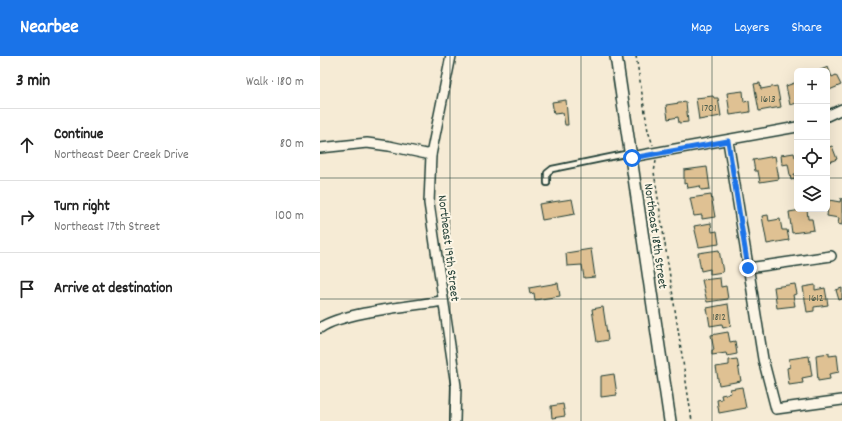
<!DOCTYPE html>
<meta charset="utf-8">
<style>
:root{--surface:#fff;--page:#f6f6f6;--text:#222;--muted:#767676;--line:#e0e0e0;--accent:#1a73e8}
body{margin:0;font-family:Dekko,sans-serif;background:var(--page);color:var(--text)}
.controls{position:absolute;right:12px;top:12px;display:grid;overflow:hidden;border-radius:6px;box-shadow:0 4px 16px #0002}
.controls button{width:36px;height:36px;display:grid;place-items:center;padding:0;border:0;border-bottom:1px solid var(--line);background:var(--surface);color:var(--text);font:20px sans-serif}
.stop{position:absolute;width:12px;height:12px;margin:-9px;border:3px solid #1a73e8;border-radius:50%;background:#fff}
.stop.end{background:#1a73e8;border-color:#fff;box-shadow:0 1px 4px #0008}
.list{margin:0;padding:0;list-style:none}
h2{display:flex;justify-content:space-between;align-items:center;height:52px;margin:0;padding:0 16px;font-size:17px}
h2 small{font-size:13px;font-weight:400;color:var(--muted)}
.list li{display:grid;grid-template-columns:26px 1fr auto;gap:12px;align-items:center;box-sizing:border-box;height:72px;padding:0 16px;border-top:1px solid var(--line)}
.list b{display:block;font-size:15px;white-space:nowrap}
.list p{margin:0;font-size:13px;white-space:nowrap;color:var(--muted)}
.list em{font-size:13px;font-style:normal;color:var(--muted)}
.icon{flex:none;width:22px;height:22px;fill:none;stroke:currentColor;stroke-width:2;stroke-linecap:round;stroke-linejoin:round}
.map{position:relative;flex:none;width:522px;height:365px;overflow:hidden}
header{display:flex;align-items:center;gap:24px;box-sizing:border-box;height:56px;padding:0 20px;background:var(--accent);color:#fff}
header strong{font-size:19px}
nav{display:flex;gap:22px;margin-inline-start:auto;font-size:14px}
main{display:flex}
aside{flex:1;background:var(--surface)}
.map>svg:first-child{display:block}
.building{fill:#dfc193;stroke:#1f3d34}
.lines{fill:none;stroke-linecap:round;stroke-linejoin:round}
.service-casing{stroke:#1f3d34;stroke-width:8}
.minor-casing{stroke:#1f3d34;stroke-width:12}
.tertiary-casing{stroke:#1f3d34;stroke-width:14}
.path{stroke:#1f3d34;stroke-width:1.5;stroke-dasharray:3 3;stroke-linecap:butt}
.service{stroke:#fcf5e5;stroke-width:4.5}
.minor{stroke:#fcf5e5;stroke-width:9}
.tertiary{stroke:#fcf5e5;stroke-width:11}
.route{stroke:#1a73e8;stroke-width:5}
.grid{fill:none;stroke:#1f3d34;stroke-width:1;stroke-opacity:0.55}
.labels{text-anchor:middle;stroke-width:4;stroke-linejoin:round;paint-order:stroke}
.number-label{font-size:11px;fill:#4f5e4c}
.street-label{font-size:13px;fill:#1f3d34;stroke:#fcf5e5}
</style>
<header>
<strong>Nearbee</strong>
<nav><a>Map</a><a>Layers</a><a>Share</a></nav>
</header>
<main>
<aside>
<h2>3 min<small>Walk · 180 m</small></h2>
<ul class="list">
<li><svg class="icon" aria-label="ahead" viewBox="0 0 24 24"><path d="M12 20V5M6 11l6-6 6 6"/></svg><div><b>Continue</b><p>Northeast Deer Creek Drive</p></div><em>80 m</em></li>
<li><svg class="icon" aria-label="right" viewBox="0 0 24 24"><path d="M7 20v-9h11M14 6l5 5-5 5"/></svg><div><b>Turn right</b><p>Northeast 17th Street</p></div><em>100 m</em></li>
<li><svg class="icon" aria-label="arrive" viewBox="0 0 24 24"><path d="M6 21V4h12l-3 4 3 4H6"/></svg><div><b>Arrive at destination</b></div></li>
</ul>
</aside>
<div class="map">
<svg width="522" height="365" viewBox="0 0 522 365">
<rect width="100%" height="100%" fill="#f6ebd5"/>
<filter id="ink" filterUnits="userSpaceOnUse"><feTurbulence type="fractalNoise" baseFrequency=".025" numOctaves="2"/><feDisplacementMap in="SourceGraphic" scale="8" xChannelSelector="R" yChannelSelector="G"/><feConvolveMatrix kernelMatrix="1 2 1 2 8 2 1 2 1" color-interpolation-filters="sRGB"/></filter>
<g filter="url(#ink)">
<!-- building -->
<g class="building">
<path d="M 508,11 L 512,21 L 516,19 L 521,29 L 507,35 L 507,15 L 498,15 Z"/>
<path d="M 477,26 L 477,47 L 470,49 L 466,30 Z"/>
<path d="M 440,27 L 441,33 L 457,30 L 461,51 L 439,55 L 434,28 Z"/>
<path d="M 423,35 L 424,46 L 429,45 L 430,56 L 410,59 L 407,37 Z"/>
<path d="M 393,40 L 394,42 L 398,42 L 401,60 L 379,64 L 376,42 Z"/>
<path d="M 246,44 L 248,69 L 245,69 L 243,57 L 234,58 L 232,46 Z"/>
<path d="M 366,46 L 368,66 L 359,67 L 358,61 L 348,63 L 346,49 Z"/>
<path d="M 512,90 L 517,103 L 507,107 L 507,92 Z"/>
<path d="M 474,97 L 475,101 L 477,101 L 477,118 L 474,118 L 475,123 L 471,124 L 468,108 L 462,109 L 461,99 Z"/>
<path d="M 455,100 L 459,123 L 440,126 L 438,115 L 435,115 L 433,104 Z"/>
<path d="M 387,111 L 390,133 L 381,134 L 380,130 L 368,132 L 367,127 L 364,128 L 364,114 Z"/>
<path d="M 391,139 L 395,161 L 382,163 L 382,159 L 374,160 L 370,142 Z"/>
<path d="M 521,142 L 522,143 L 522,169 L 518,168 L 519,162 L 507,160 L 509,144 L 520,146 Z"/>
<path d="M 252,143 L 255,158 L 222,164 L 219,148 Z"/>
<path d="M 487,153 L 488,163 L 492,163 L 494,174 L 472,177 L 469,156 Z"/>
<path d="M 448,159 L 449,165 L 460,163 L 462,174 L 467,174 L 469,184 L 447,188 L 442,160 Z"/>
<path d="M 391,167 L 392,176 L 397,175 L 399,188 L 379,191 L 374,170 Z"/>
<path d="M 271,193 L 275,221 L 264,222 L 262,209 L 247,210 L 246,197 Z"/>
<path d="M 399,194 L 403,216 L 390,218 L 390,213 L 381,215 L 378,197 Z"/>
<path d="M 400,222 L 401,231 L 406,230 L 408,243 L 387,246 L 382,224 Z"/>
<path d="M 238,227 L 240,240 L 215,244 L 214,237 L 210,238 L 209,232 Z"/>
<path d="M 475,228 L 477,238 L 473,239 L 475,250 L 457,252 L 454,231 Z"/>
<path d="M 495,229 L 495,234 L 505,232 L 508,249 L 494,251 L 494,255 L 487,256 L 483,231 Z"/>
<path d="M 522,232 L 522,243 L 519,244 L 516,234 Z"/>
<path d="M 408,248 L 411,270 L 403,272 L 402,268 L 390,270 L 387,252 Z"/>
<path d="M 283,251 L 288,284 L 277,286 L 272,253 Z"/>
<path d="M 408,276 L 410,286 L 415,285 L 417,298 L 407,300 L 406,297 L 392,299 L 392,294 L 394,294 L 391,279 Z"/>
<path d="M 509,297 L 509,300 L 517,299 L 519,316 L 509,318 L 510,323 L 498,325 L 496,299 Z"/>
<path d="M 489,300 L 492,320 L 482,322 L 483,327 L 469,329 L 467,312 L 470,311 L 469,303 Z"/>
<path d="M 417,303 L 421,325 L 399,329 L 396,311 L 409,309 L 409,304 Z"/>
<path d="M 294,318 L 297,339 L 281,341 L 281,320 Z"/>
<path d="M 422,331 L 426,352 L 399,357 L 397,344 L 402,343 L 401,339 L 411,337 L 410,333 Z"/>
<path d="M 243,348 L 245,360 L 232,362 L 231,350 Z"/>
</g>
<g class="lines">
<!-- service casing -->
<g class="service-casing">
<path id="service" d="M 227,127 L 227,117 L 232,113 L 310,97"/>
</g>
<!-- minor casing -->
<g class="minor-casing">
<g id="minor">
<path d="M 131,0 L 111,99 L 109,147 L 136,330 L 135,365"/>
<path d="M 507,60 L 522,53"/>
<path d="M 408,85 L 443,303 L 456,353 L 522,344"/>
<path d="M 0,92 L 47,87 L 69,90 L 111,99"/>
<path d="M 311,101 L 477,71"/>
<path d="M 428,212 L 511,200"/>
<path d="M 0,272 C 23,256 93,250 123,245"/>
</g>
</g>
<!-- tertiary casing -->
<g class="tertiary-casing">
<path id="tertiary" d="M 296,0 L 350,365"/>
</g>
<!-- path -->
<g class="path">
<path d="M 316,0 L 328,75 L 333,89"/>
<path d="M 336,105 L 334,116 L 372,365"/>
</g>
<!-- service -->
<use href="#service" class="service"/>
<!-- minor -->
<use href="#minor" class="minor"/>
<!-- tertiary -->
<use href="#tertiary" class="tertiary"/>
</g>
</g>
<g class="lines" filter="url(#ink)">
<!-- route -->
<path class="route" d="M 312,102 L 408,85 L 428,212"/>
</g>
<!-- grid -->
<path class="grid" d="M 130,0 L 130,365M 261,0 L 261,365M 392,0 L 392,365M 0,122 L 477,122M 507,122 L 522,122M 0,243 L 522,243"/>
<g class="labels">
<!-- number labels -->
<g class="number-label">
<text x="448" y="46">1613</text>
<text x="389" y="55">1701</text>
<text x="496" y="245">1612</text>
<text x="399" y="264">1812</text>
</g>
<!-- street labels -->
<g class="street-label">
<text transform="translate(337 180) rotate(82)" y="5">Northeast 18th Street</text>
<text transform="translate(130 192) rotate(83)" y="5">Northeast 19th Street</text>
</g>
</g>
</svg>
<div class="controls">
<button>+</button>
<button>−</button>
<button><svg class="icon" aria-label="locate" viewBox="0 0 24 24"><circle cx="12" cy="12" r="6"/><path d="M12 2v4M12 18v4M2 12h4M18 12h4"/></svg></button>
<button><svg class="icon" aria-label="layers" viewBox="0 0 24 24"><path d="M12 4l9 5-9 5-9-5zM3 14l9 5 9-5"/></svg></button>
</div>
<div class="stop" style="left:312px;top:102px"></div>
<div class="stop end" style="left:428px;top:212px"></div>
</div>
</main>
